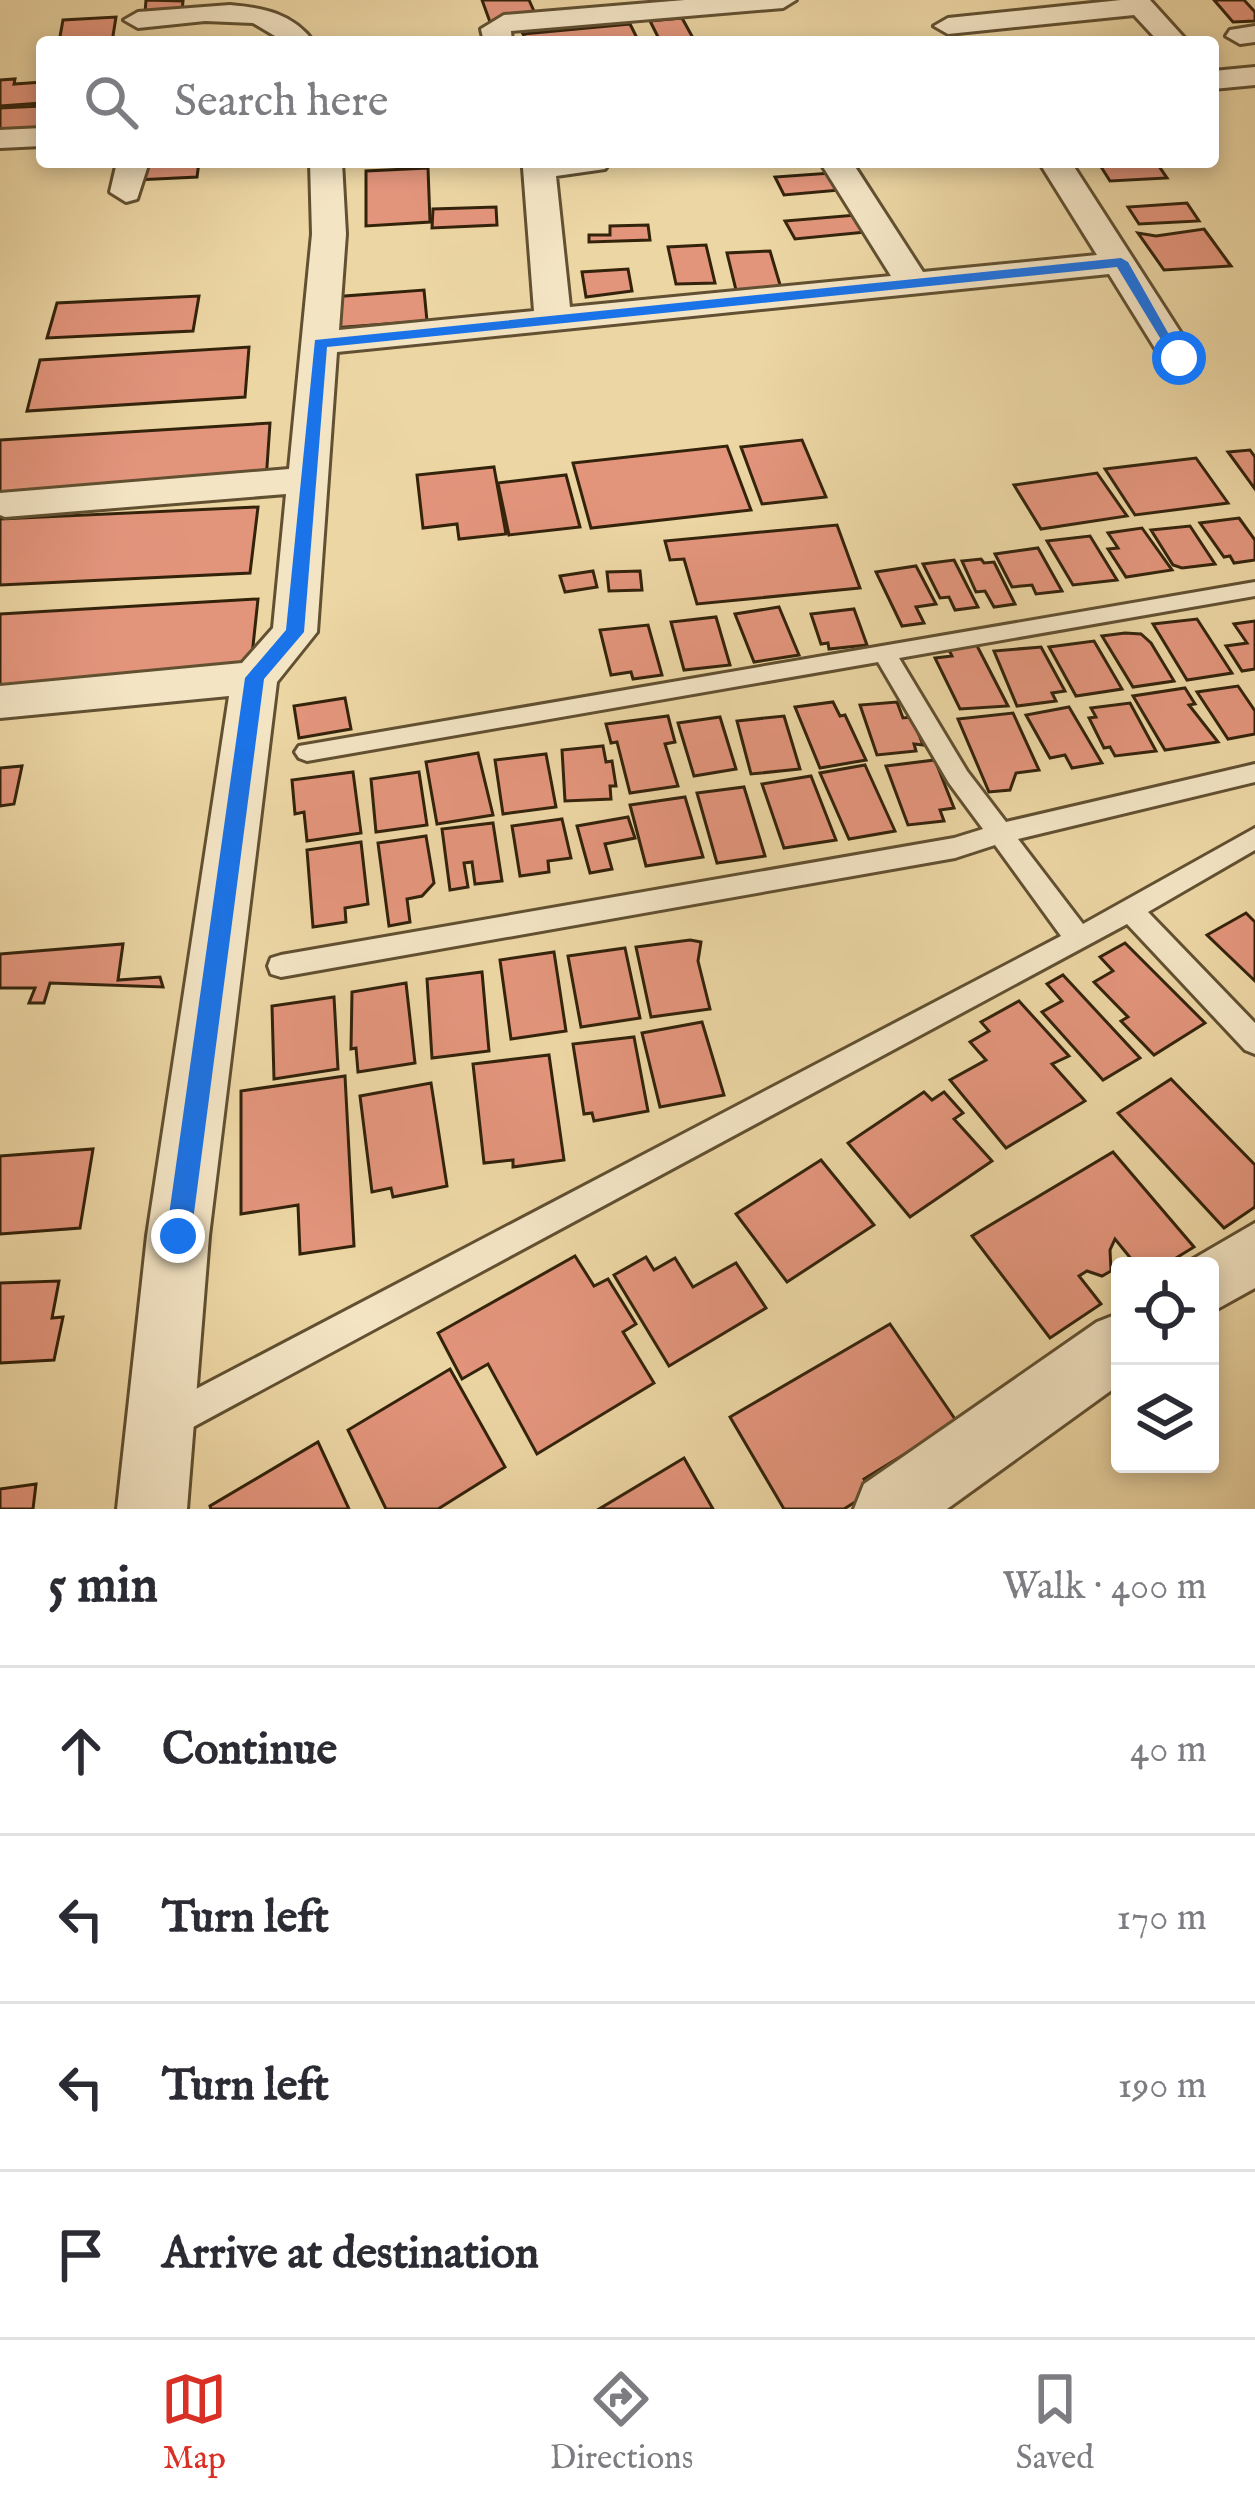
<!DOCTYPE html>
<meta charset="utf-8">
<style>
:root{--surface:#fff;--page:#f7f7f7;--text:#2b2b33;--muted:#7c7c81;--line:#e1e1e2;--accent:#d93025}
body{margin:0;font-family:"IM FELL English",serif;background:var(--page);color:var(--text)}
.controls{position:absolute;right:36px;bottom:36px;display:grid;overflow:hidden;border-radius:12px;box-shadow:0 6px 18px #0003}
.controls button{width:108px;height:108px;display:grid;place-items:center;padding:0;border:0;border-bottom:3px solid var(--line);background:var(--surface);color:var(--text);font:60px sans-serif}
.stop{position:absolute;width:36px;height:36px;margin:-27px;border:9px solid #1a73e8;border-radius:50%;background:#fff}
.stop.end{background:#1a73e8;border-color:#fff;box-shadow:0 3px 12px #0008}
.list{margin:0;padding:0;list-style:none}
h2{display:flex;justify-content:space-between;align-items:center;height:156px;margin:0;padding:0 48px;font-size:51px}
h2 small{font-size:39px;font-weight:400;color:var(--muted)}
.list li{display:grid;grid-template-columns:78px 1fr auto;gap:36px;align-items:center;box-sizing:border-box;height:168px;padding:0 48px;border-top:3px solid var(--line)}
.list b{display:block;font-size:45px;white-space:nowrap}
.list em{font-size:39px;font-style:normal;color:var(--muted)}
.icon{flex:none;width:66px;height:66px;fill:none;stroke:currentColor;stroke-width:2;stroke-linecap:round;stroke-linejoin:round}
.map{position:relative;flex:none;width:1255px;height:1509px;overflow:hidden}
.search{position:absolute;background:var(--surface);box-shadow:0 6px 18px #0003;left:36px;right:36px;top:36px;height:132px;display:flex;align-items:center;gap:30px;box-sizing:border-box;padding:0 42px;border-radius:12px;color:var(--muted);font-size:45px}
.sheet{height:828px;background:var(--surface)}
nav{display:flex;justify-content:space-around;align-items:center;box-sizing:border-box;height:168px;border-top:3px solid var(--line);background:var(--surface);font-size:33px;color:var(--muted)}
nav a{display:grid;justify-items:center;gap:6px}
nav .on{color:var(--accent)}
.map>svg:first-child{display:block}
.building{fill:#e3957c;stroke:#33230b;stroke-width:3}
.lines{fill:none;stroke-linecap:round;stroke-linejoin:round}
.service-casing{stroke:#615031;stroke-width:6}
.minor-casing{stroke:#615031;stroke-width:6}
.service{fill:#f3e4c4;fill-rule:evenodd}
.minor{fill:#f3e4c4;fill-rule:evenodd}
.route{fill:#1a73e8}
</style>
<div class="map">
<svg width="1255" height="1509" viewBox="0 0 1255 1509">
<rect width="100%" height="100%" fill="#ecd6a4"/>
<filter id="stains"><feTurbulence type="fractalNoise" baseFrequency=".00167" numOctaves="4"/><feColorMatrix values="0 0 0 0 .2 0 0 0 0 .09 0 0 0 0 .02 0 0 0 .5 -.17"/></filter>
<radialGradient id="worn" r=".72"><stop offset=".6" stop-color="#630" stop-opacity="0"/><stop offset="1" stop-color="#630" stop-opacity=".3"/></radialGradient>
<!-- building -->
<g class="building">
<path d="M 146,0 L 183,1 L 182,11 L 145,13 Z"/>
<path d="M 482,0 L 529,0 L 537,18 L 490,22 Z"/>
<path d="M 1214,0 L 1244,0 L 1255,12 L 1255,21 L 1233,22 Z"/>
<path d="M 116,17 L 112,42 L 59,42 L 63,20 Z"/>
<path d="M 682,18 L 693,38 L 660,41 L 650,21 Z"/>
<path d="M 630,24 L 639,42 L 515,40 L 526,39 L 523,34 Z"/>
<path d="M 15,79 L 14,84 L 42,82 L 42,103 L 0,106 L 0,80 Z"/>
<path d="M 42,106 L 42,130 L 0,132 L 0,108 Z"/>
<path d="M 139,162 L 199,162 L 197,177 L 136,180 Z"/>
<path d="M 1098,162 L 1156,162 L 1167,178 L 1110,181 Z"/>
<path d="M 428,168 L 430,222 L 366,226 L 366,171 Z"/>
<path d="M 831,173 L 840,190 L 784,195 L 775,177 Z"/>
<path d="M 1187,203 L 1199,221 L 1139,224 L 1128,207 Z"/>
<path d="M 496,207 L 497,225 L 432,228 L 433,209 Z"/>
<path d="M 856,215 L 866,232 L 795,239 L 785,221 Z"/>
<path d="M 648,225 L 650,240 L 589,242 L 589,235 L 610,235 L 610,226 Z"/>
<path d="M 1204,229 L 1231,266 L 1164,270 L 1138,233 L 1156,236 Z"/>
<path d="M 706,245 L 715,283 L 676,284 L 668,247 Z"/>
<path d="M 770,251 L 781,288 L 736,290 L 727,253 Z"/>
<path d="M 628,269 L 632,291 L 586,297 L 582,272 Z"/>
<path d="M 424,290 L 427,321 L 333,328 L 332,297 Z"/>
<path d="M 199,296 L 193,331 L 47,338 L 57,303 Z"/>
<path d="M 249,347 L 245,397 L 27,411 L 40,360 Z"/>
<path d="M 270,423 L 266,481 L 0,497 L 0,440 Z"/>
<path d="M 802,440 L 826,497 L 762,504 L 741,447 Z"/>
<path d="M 727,446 L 751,510 L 591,528 L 573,463 Z"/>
<path d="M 1250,450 L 1255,457 L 1255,489 L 1228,452 Z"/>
<path d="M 1196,458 L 1228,503 L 1135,515 L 1105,469 Z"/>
<path d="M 494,467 L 506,534 L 459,539 L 457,524 L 423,528 L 417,475 Z"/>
<path d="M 1097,473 L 1127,516 L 1041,529 L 1014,485 Z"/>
<path d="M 566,475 L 580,527 L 509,535 L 498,483 Z"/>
<path d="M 258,507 L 250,573 L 0,585 L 0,519 Z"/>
<path d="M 1239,518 L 1255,540 L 1255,560 L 1234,563 L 1230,556 L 1224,557 L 1200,523 Z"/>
<path d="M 837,525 L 860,588 L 697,604 L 684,559 L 670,560 L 665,541 Z"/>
<path d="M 1190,526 L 1215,564 L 1182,568 L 1173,565 L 1151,530 Z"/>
<path d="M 1142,528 L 1172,570 L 1126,577 L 1108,549 L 1118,548 L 1108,533 Z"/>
<path d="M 1090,536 L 1117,580 L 1073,585 L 1047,541 Z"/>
<path d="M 1038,548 L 1062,591 L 1036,594 L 1032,585 L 1012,587 L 995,554 Z"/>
<path d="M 981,559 L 984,563 L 994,562 L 1015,604 L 994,607 L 985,591 L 976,592 L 962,561 Z"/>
<path d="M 954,560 L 978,607 L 955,610 L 949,597 L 940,598 L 923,564 Z"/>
<path d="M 916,566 L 936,604 L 916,607 L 924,623 L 902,626 L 876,572 Z"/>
<path d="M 593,571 L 597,587 L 565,592 L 560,576 Z"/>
<path d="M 640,571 L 642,590 L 609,591 L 607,572 Z"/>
<path d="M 258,599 L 250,674 L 0,689 L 0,614 Z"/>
<path d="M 779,607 L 799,655 L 754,662 L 735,614 Z"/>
<path d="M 854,609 L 867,645 L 829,649 L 828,643 L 821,644 L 811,614 Z"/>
<path d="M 716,617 L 730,665 L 684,670 L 671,622 Z"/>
<path d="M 1197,619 L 1232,673 L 1187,680 L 1153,624 Z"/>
<path d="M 1255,621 L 1255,669 L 1242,671 L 1226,646 L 1247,643 L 1234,624 Z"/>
<path d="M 648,625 L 662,675 L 633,679 L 631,672 L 611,675 L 600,630 Z"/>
<path d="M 1125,633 L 1141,634 L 1151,643 L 1174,681 L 1133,687 L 1102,636 Z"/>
<path d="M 973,638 L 1008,706 L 960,709 L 935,658 L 952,656 L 945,642 Z"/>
<path d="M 1094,641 L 1122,689 L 1076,696 L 1049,647 Z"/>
<path d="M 1041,647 L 1065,691 L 1052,693 L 1056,701 L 1017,706 L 994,651 Z"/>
<path d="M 1238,686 L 1255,711 L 1255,734 L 1228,739 L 1197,692 Z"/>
<path d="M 1185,688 L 1195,704 L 1189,705 L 1218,742 L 1165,750 L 1133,696 Z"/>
<path d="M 345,698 L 351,729 L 299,738 L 294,706 Z"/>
<path d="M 833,702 L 840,716 L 845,715 L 866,760 L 820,768 L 795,707 Z"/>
<path d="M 897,702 L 903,718 L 912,717 L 923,745 L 914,744 L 916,751 L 877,755 L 860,705 Z"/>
<path d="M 1130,703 L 1156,751 L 1115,756 L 1110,747 L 1104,748 L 1089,718 L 1096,717 L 1091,708 Z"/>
<path d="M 1069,707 L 1102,763 L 1072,768 L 1065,755 L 1050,758 L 1026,715 Z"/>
<path d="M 1013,713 L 1039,770 L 1016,773 L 1010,790 L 989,792 L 958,719 Z"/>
<path d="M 668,716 L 675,742 L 665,744 L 678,786 L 630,793 L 617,742 L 611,743 L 606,724 Z"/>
<path d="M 784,716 L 800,769 L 751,774 L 737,721 Z"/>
<path d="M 720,717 L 736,769 L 694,776 L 678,723 Z"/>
<path d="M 603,746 L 606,762 L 612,761 L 616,786 L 610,786 L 611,799 L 565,801 L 562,750 Z"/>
<path d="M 478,753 L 493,815 L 437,824 L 426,762 Z"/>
<path d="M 546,754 L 556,807 L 503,814 L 495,760 Z"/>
<path d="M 935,760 L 954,808 L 940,810 L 944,821 L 908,825 L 886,766 Z"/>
<path d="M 865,765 L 895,831 L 849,839 L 820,773 Z"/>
<path d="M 22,766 L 14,804 L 0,806 L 0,768 Z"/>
<path d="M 353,772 L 361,833 L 307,841 L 304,812 L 295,814 L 292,780 Z"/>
<path d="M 419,772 L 427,825 L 376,832 L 371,779 Z"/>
<path d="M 811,776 L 836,840 L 784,848 L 762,784 Z"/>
<path d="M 744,787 L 765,856 L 717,863 L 697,793 Z"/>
<path d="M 685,797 L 703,857 L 646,866 L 630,805 Z"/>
<path d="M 628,817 L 635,838 L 605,844 L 612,869 L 590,873 L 577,826 Z"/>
<path d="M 562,819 L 571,858 L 548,861 L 549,872 L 520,876 L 512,826 Z"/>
<path d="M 493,823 L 502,881 L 475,884 L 472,862 L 464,863 L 468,887 L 450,890 L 442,829 Z"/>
<path d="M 426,836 L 434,883 L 422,896 L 407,899 L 410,922 L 389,926 L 378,843 Z"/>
<path d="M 361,842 L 368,904 L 345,908 L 346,922 L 313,927 L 307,850 Z"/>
<path d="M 1246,913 L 1255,922 L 1255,981 L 1207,935 Z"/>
<path d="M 690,940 L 701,942 L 698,961 L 710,1009 L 651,1017 L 636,947 Z"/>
<path d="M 1125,943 L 1205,1023 L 1154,1055 L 1121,1021 L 1128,1017 L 1094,982 L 1113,971 L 1100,957 Z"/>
<path d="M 123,944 L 118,980 L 160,977 L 163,987 L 50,983 L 44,1003 L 29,1003 L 35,988 L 0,988 L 0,954 Z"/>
<path d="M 625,948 L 640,1018 L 581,1027 L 568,956 Z"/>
<path d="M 554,952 L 566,1031 L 511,1039 L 500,960 Z"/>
<path d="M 482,972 L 489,1051 L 432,1058 L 427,979 Z"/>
<path d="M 1063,975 L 1140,1058 L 1103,1080 L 1042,1012 L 1062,1001 L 1047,984 Z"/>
<path d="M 406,983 L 415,1063 L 358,1072 L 356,1048 L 351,1049 L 352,992 Z"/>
<path d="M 334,997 L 338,1069 L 274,1079 L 272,1006 Z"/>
<path d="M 1019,1001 L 1069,1056 L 1052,1064 L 1085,1101 L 1006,1148 L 950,1080 L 986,1060 L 970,1042 L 989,1031 L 981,1022 Z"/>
<path d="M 702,1022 L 724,1095 L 660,1107 L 642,1033 Z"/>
<path d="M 634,1037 L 648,1111 L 594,1121 L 592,1113 L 584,1114 L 573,1044 Z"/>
<path d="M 549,1055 L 564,1160 L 513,1167 L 513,1160 L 484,1163 L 473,1064 Z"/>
<path d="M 345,1076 L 354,1246 L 300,1254 L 298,1205 L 241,1214 L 241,1091 Z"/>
<path d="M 1171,1079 L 1255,1165 L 1255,1207 L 1224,1228 L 1118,1113 Z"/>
<path d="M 431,1083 L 447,1186 L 393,1197 L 391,1188 L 372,1192 L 360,1096 Z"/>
<path d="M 924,1092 L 932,1100 L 944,1092 L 963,1113 L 954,1119 L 992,1161 L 910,1217 L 848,1143 Z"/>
<path d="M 93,1149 L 80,1228 L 0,1234 L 0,1156 Z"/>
<path d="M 1113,1152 L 1194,1247 L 1163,1266 L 1137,1266 L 1115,1239 L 1110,1250 L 1111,1271 L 1102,1276 L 1087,1271 L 1079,1276 L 1101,1304 L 1050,1338 L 972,1236 Z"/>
<path d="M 821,1160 L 874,1225 L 787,1282 L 736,1214 Z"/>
<path d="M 575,1256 L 594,1286 L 608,1279 L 636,1324 L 623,1332 L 654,1383 L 537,1454 L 488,1364 L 462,1379 L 438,1333 Z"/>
<path d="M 646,1257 L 654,1270 L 675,1258 L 693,1287 L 736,1263 L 766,1308 L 669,1366 L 614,1275 Z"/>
<path d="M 59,1281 L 52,1318 L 63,1317 L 54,1360 L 0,1363 L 0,1283 Z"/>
<path d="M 890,1324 L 957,1422 L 864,1479 L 871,1492 L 844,1509 L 784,1509 L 730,1417 Z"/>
<path d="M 450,1369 L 505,1467 L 438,1509 L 386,1509 L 348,1430 Z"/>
<path d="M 318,1442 L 349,1509 L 211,1509 L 210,1506 Z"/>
<path d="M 684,1458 L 713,1509 L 599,1509 Z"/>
<path d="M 36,1484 L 33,1509 L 0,1509 L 0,1489 Z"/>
</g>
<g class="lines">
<!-- service casing -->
<g class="service-casing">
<path id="service" d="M 1255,582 L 1255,596 L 899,658 L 967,771 L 1006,822 L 1255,764 L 1255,782 L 1018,839 L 1083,924 L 1255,828 L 1255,850 L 1148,912 L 1255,1023 L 1255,1054 L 1245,1050 L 1127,924 L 180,1434 L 168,1439 L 156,1434 L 151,1422 L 156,1410 L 1061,936 L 995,845 L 955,858 L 281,977 L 271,974 L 268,966 L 271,958 L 281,955 L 954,838 L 983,829 L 949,783 L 878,662 L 307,761 L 299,758 L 295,752 L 299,746 Z"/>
</g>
<!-- minor casing -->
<g class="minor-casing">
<g id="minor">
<path d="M 685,0 L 796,0 L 783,8 L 511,31 L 512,42 L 484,42 L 481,29 L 504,15 Z"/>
<path d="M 1121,0 L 1150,0 L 1188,42 L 1159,42 L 1134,15 L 948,34 L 934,26 L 948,18 Z"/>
<path d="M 230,5 C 264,8 292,13 314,42 L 285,42 L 253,23 L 205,21 L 138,28 L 124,20 L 138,12 Z"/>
<path d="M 1255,26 L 1255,42 L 1240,44 L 1226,36 L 1230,30 Z"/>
<path d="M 1255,67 L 1255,85 L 1213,89 L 1213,71 Z"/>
<path d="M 42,128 L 42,146 L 0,148 L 0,130 Z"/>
<path d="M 117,162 L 149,162 L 137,199 L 126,202 L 110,192 Z"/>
<path d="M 310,162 L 342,162 L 346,234 L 339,330 L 534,311 L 523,168 L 527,162 L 610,162 L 605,169 L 556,176 L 570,307 L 891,276 L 820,162 L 852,162 L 923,272 L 1097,255 L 1039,162 L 1071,162 L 1197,358 L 1192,366 L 1166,366 L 1109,274 L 337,352 L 317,632 L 277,682 L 209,1236 L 187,1509 L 117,1509 L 147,1236 L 229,696 L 0,718 L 0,686 L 242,663 L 273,628 L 286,494 L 5,517 L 0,515 L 0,493 L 289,469 L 312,234 Z"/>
<path d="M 1255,1223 L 1255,1288 L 1210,1313 L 1210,1266 L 1186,1266 L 1188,1262 Z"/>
<path d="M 1120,1313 L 1120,1384 L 947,1509 L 854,1509 L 864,1484 L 1097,1322 Z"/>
</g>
</g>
<!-- service -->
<use href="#service" class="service"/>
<!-- minor -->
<use href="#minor" class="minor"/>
</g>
<!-- route -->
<path class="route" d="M 1121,258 L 1128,262 L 1184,361 L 1174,361 L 1117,267 L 327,347 L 304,632 L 264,679 L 191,1236 L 178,1248 L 169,1245 L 166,1236 L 245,678 L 286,630 L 315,340 Z"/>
<rect width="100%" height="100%" filter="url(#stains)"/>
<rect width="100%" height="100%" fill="url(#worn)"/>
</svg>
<div class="controls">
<button><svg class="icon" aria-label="locate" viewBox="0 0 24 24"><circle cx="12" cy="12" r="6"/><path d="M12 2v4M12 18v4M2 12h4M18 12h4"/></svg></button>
<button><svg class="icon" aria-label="layers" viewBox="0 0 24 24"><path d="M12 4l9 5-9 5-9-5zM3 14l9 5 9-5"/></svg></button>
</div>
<div class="stop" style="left:1179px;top:358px"></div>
<div class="stop end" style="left:178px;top:1236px"></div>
<div class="search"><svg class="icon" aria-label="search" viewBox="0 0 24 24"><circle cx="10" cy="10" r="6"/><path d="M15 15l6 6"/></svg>Search here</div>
</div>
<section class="sheet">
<h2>5 min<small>Walk · 400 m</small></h2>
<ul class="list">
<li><svg class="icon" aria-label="ahead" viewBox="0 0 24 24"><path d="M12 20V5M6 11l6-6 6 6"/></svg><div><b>Continue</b></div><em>40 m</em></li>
<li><svg class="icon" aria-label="left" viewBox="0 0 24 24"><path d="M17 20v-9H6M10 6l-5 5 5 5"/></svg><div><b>Turn left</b></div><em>170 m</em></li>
<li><svg class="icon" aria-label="left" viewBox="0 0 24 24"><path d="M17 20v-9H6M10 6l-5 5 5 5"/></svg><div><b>Turn left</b></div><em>190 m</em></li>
<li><svg class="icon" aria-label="arrive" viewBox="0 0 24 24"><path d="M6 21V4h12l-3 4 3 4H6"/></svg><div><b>Arrive at destination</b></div></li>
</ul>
</section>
<nav>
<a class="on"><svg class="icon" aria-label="map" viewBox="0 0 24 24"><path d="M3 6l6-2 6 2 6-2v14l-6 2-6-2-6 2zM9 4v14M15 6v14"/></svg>Map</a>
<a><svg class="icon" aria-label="directions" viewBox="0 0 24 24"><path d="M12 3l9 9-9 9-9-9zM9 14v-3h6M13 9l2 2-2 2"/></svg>Directions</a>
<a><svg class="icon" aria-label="saved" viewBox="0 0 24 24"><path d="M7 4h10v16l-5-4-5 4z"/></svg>Saved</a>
</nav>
